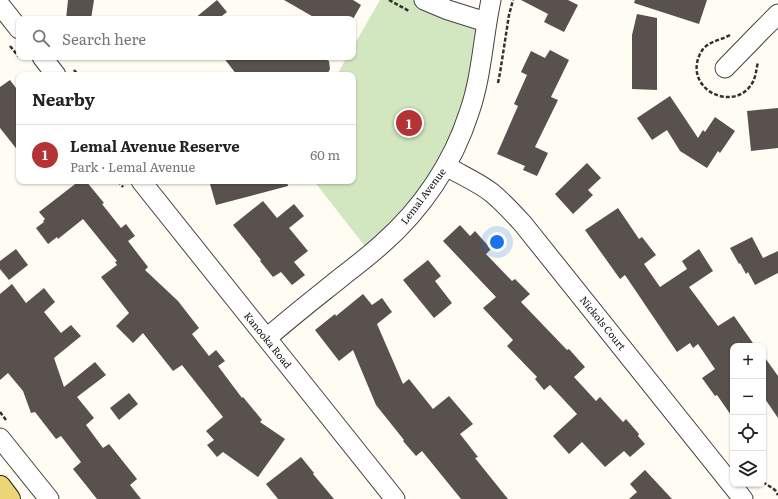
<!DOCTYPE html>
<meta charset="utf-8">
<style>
:root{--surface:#fff;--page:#f2f2f2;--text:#222;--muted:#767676;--line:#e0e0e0;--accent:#b53334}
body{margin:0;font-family:Literata,serif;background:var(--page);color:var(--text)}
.controls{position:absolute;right:12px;bottom:12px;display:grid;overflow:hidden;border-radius:8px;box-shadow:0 1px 3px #0004}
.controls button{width:36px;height:36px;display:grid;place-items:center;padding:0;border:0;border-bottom:1px solid var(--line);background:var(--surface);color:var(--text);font:20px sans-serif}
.you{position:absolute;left:497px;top:242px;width:14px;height:14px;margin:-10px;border:3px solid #fff;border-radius:50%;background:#1a73e8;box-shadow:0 0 0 6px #1a73e833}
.badge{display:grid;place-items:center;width:26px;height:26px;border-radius:50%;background:var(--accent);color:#fff;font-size:13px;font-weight:700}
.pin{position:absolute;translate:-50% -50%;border:2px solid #fff;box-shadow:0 1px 4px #0006}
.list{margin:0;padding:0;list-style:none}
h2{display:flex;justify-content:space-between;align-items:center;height:52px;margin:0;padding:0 16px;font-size:17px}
h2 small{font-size:13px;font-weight:400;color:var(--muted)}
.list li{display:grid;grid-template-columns:26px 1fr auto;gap:12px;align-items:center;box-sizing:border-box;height:60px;padding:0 16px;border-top:1px solid var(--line)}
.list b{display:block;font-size:15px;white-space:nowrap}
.list p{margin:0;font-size:13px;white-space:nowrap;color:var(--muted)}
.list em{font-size:13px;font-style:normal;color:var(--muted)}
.icon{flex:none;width:22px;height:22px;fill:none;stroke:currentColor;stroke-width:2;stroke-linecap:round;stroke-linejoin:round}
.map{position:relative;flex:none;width:778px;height:499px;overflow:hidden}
.search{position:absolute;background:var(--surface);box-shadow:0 1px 3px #0004;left:16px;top:16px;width:340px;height:44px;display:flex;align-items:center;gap:10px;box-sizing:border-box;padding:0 14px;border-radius:8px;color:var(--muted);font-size:15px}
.panel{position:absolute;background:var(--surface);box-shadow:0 1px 3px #0004;left:16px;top:72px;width:340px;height:112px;border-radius:8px}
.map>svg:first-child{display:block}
.green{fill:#d2e6bf}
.building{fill:#58514d}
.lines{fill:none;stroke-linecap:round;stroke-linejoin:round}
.minor-casing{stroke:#434343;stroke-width:21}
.major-casing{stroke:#212121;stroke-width:24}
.path{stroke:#323232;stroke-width:2.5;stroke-dasharray:4 2;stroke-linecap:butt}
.minor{stroke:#fff;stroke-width:19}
.major{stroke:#edd475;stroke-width:22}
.labels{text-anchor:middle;stroke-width:4;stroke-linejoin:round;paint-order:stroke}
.street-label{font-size:10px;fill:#101010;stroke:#fff}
</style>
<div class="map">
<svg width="778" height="499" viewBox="0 0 778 499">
<rect width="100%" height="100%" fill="#fefcf3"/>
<!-- green -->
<path class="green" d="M 380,0 L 424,0 L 486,22 L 462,134 L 371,254 L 314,181 L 353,181 L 353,75 L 337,75 L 347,57 L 353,57 L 353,47 Z"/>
<!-- building -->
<g class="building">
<path d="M 68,0 L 94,0 L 91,19 L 66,19 Z"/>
<path d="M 217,0 L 227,12 L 218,19 L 194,19 Z"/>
<path d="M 284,0 L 353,0 L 361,5 L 353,19 L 317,19 Z"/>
<path d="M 521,0 L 568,0 L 578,5 L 564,32 L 544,22 L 548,14 Z"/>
<path d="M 635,0 L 707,0 L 699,24 L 634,3 Z"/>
<path d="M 637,14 L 657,18 L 657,90 L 632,89 L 632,35 Z"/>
<path d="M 550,50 L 569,60 L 551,97 L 558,100 L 535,147 L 548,153 L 537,176 L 523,170 L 525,166 L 497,154 L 518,106 L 514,104 L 527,75 L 521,72 L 531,51 L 545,58 Z"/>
<path d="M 223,57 L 321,57 L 329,61 L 330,69 L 327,75 L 237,75 Z"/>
<path d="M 10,80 L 19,92 L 19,152 L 0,128 L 0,87 Z"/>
<path d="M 670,96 L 698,138 L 703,130 L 705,132 L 715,117 L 735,131 L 720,153 L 718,151 L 707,168 L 680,151 L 667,130 L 652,140 L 637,118 Z"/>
<path d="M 778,108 L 778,148 L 751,151 L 747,111 Z"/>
<path d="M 587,163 L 601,178 L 588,190 L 593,195 L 573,214 L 555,194 Z"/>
<path d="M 79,181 L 86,181 L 104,203 L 102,204 L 121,228 L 126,224 L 135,236 L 128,241 L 148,267 L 145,270 L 178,301 L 199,328 L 192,334 L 209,356 L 216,350 L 225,361 L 218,366 L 242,398 L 243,397 L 262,420 L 260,422 L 285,439 L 258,477 L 223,452 L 217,457 L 207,445 L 214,440 L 206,431 L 223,417 L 182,365 L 173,371 L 143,333 L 133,343 L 116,326 L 129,313 L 101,277 L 117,265 L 115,262 L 117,261 L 83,219 L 58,239 L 57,237 L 48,244 L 36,228 L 44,222 L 43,221 L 45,219 L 39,212 Z"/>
<path d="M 220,181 L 287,181 L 288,186 L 216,205 L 210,184 Z"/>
<path d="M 263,201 L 277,218 L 294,204 L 304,216 L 289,228 L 308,251 L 294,262 L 305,275 L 292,285 L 281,272 L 273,277 L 260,261 L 261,260 L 233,225 Z"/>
<path d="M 618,208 L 639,239 L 642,237 L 656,255 L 644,264 L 660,287 L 687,269 L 682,261 L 699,249 L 713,271 L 689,287 L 718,326 L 734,316 L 755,346 L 733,346 L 733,418 L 717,395 L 715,396 L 702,378 L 715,369 L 698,344 L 693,348 L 690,343 L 677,352 L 625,275 L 620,279 L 585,230 Z"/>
<path d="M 460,225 L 470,236 L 475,231 L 491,249 L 486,254 L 512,281 L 515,279 L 530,294 L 521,302 L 567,350 L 569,349 L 585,367 L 574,377 L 596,401 L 600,397 L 623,422 L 626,419 L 639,434 L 638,436 L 645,444 L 630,457 L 624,451 L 605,467 L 582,442 L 569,454 L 553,436 L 577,414 L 550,385 L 544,390 L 535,379 L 537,377 L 507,346 L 513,340 L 483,308 L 496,297 L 443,241 Z"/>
<path d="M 752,237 L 763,258 L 778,251 L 778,273 L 755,285 L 748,272 L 746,274 L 740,263 L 739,264 L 730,248 Z"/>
<path d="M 16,249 L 28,265 L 9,280 L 0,269 L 0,261 Z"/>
<path d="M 428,260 L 441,276 L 435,281 L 452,303 L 434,318 L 403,280 Z"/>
<path d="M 12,284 L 26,303 L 44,288 L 55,302 L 44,312 L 61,333 L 71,325 L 81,336 L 54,358 L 64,387 L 95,362 L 106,375 L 77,397 L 94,418 L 86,425 L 103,448 L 109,444 L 137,479 L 130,485 L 141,499 L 97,499 L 73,469 L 81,462 L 61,436 L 56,439 L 35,412 L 31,413 L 23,391 L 8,373 L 0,380 L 0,294 Z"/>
<path d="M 363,294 L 372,305 L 382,298 L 392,312 L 377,324 L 403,384 L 409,379 L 433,409 L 449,396 L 473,424 L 460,434 L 478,457 L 475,458 L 508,499 L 461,499 L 422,451 L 416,456 L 403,441 L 404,440 L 376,405 L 353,350 L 339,361 L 315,330 L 335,314 L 336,316 Z"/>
<path d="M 763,355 L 778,376 L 778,418 L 763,396 Z"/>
<path d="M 129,393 L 138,404 L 119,420 L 110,408 Z"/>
<path d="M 301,457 L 314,473 L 313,474 L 334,499 L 278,499 L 266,484 Z"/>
<path d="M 645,470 L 672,499 L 629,499 L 637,492 L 630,484 Z"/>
</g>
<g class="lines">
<!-- minor casing -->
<g class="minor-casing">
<g id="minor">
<path d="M 424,0 L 448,10 L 486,22"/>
<path d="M 0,5 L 19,29"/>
<path d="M 42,57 L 56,75"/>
<path d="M 725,68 L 760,32 L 778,14"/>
<path d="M 446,166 C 461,175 478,182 492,193 C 503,202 513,213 523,224 L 743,499"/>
<path d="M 141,181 L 395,499"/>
<path d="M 267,338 C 292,316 318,296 344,275 C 357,265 370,255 382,244 C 422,209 453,163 469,113 C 482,76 483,37 491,0"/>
<path d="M 0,438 L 49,499"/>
</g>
</g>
<!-- major casing -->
<g class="major-casing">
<path id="major" d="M 0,487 L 9,499"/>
</g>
<!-- path -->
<g class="path">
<path d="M 389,0 L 409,11"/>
<path d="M 730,35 C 721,40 710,41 703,49 C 700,53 698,58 697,63 C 692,93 734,110 751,85 C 756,78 756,70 758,62"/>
<path d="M 10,46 L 19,57"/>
<path d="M 74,70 L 78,75"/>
<path d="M 498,83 L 500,73 L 509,15 L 513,0"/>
<path d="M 118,181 L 123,187"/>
<path d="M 0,412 L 6,420"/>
<path d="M 763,482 L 775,490 L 778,495"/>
</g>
<!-- minor -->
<use href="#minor" class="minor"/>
<!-- major -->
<use href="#major" class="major"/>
</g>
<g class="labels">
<!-- street labels -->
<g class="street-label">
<text transform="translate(423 196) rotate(-53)" y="4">Lemal Avenue</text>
<text transform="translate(603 323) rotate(51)" y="4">Nickols Court</text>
<text transform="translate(268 340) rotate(51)" y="4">Kanooka Road</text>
</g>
</g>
</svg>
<div class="controls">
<button>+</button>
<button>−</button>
<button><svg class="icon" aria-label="locate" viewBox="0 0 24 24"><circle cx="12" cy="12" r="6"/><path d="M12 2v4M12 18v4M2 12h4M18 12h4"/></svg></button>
<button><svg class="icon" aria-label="layers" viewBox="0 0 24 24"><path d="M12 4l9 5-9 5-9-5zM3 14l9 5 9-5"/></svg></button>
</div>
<div class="you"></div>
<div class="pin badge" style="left:409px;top:123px">1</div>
<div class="search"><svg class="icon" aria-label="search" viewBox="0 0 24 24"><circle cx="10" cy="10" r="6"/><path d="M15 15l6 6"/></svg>Search here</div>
<section class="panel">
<h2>Nearby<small></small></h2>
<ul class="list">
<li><span class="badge">1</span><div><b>Lemal Avenue Reserve</b><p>Park · Lemal Avenue</p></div><em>60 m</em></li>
</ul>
</section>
</div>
